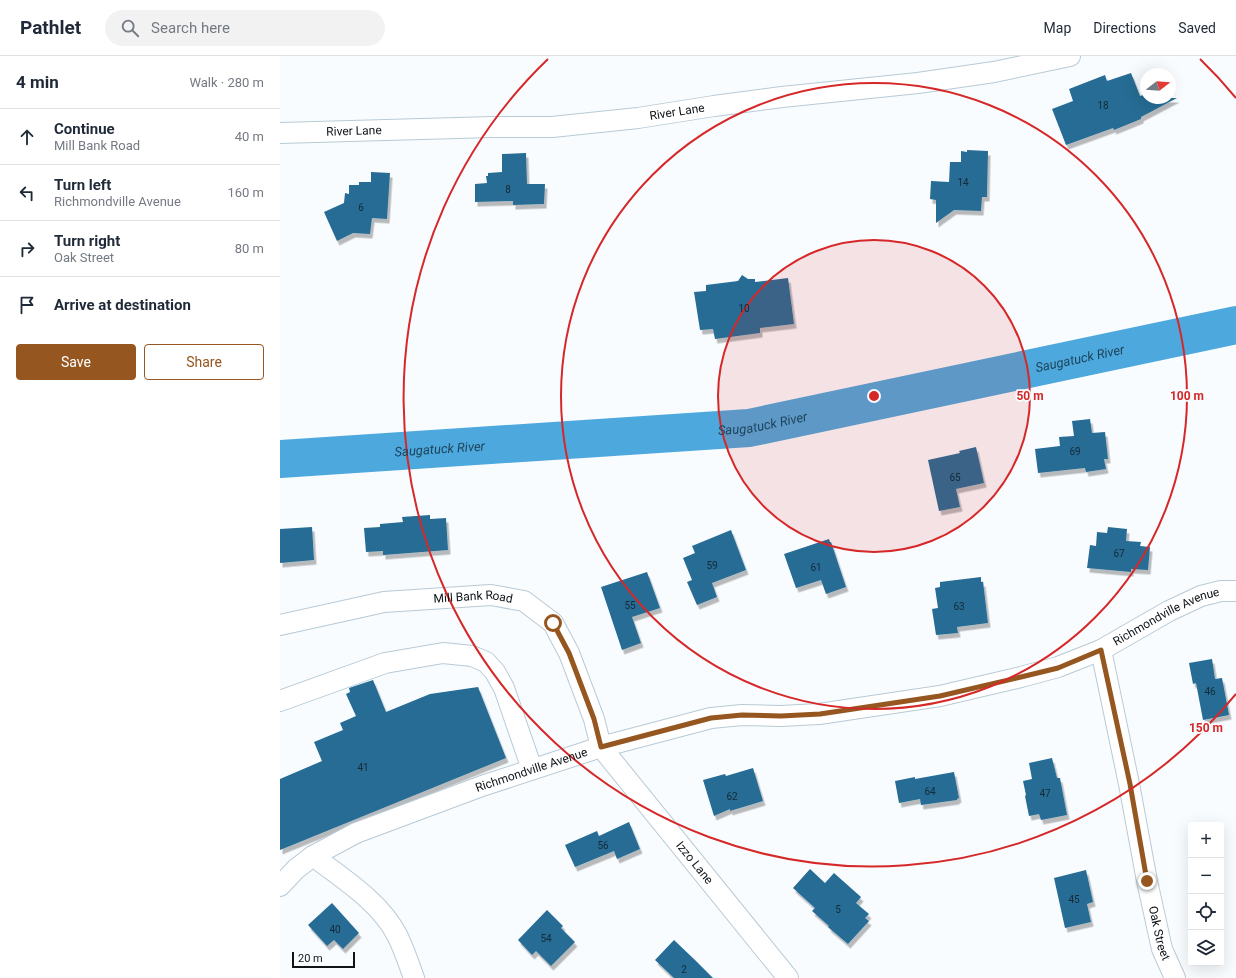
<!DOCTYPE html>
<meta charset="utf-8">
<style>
:root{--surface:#fff;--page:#f2f2f3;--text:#1f2937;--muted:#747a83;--line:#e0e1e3;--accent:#96561f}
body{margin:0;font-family:Roboto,sans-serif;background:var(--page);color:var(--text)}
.controls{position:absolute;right:12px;bottom:12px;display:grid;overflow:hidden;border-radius:4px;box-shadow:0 4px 16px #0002}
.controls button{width:36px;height:36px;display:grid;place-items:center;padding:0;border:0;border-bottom:1px solid var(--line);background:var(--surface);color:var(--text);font:20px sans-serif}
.compass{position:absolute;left:860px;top:12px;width:36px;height:36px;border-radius:50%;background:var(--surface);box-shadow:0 4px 16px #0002;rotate:73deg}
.scale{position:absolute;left:12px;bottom:10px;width:63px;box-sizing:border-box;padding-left:4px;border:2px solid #0e1418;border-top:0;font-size:11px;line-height:14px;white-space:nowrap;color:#0e1418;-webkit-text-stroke:3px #f9fcff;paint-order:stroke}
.stop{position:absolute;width:12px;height:12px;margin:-9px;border:3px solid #96561f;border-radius:50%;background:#fff}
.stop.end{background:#96561f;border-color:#fff;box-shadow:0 1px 4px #0008}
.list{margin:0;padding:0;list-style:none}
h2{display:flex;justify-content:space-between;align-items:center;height:52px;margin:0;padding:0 16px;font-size:17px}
h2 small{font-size:13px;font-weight:400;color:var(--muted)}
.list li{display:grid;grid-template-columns:26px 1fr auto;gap:12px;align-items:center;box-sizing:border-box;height:56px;padding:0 16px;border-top:1px solid var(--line)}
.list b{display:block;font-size:15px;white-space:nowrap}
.list p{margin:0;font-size:13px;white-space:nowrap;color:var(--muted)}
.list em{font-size:13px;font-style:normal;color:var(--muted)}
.actions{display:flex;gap:8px;padding:12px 16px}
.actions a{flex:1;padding:9px 0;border:1px solid var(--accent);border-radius:4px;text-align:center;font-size:14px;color:var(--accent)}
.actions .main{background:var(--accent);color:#fff}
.icon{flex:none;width:22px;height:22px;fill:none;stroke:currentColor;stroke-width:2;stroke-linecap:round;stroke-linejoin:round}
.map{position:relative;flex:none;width:956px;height:922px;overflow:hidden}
header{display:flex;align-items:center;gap:24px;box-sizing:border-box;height:56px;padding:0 20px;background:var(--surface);border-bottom:1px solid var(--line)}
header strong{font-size:19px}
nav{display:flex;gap:22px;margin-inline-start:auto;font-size:14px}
.search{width:280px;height:36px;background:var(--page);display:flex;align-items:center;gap:10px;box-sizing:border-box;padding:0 14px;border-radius:22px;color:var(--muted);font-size:15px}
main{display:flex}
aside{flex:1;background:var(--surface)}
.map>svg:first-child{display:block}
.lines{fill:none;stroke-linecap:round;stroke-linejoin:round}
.river{stroke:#4da8dd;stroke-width:38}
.building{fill:#256c94;filter:url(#shadow)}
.minor-casing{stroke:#b8cad6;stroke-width:22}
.minor{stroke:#fff;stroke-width:20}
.route{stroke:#96561f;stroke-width:5}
.ring{fill:none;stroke:#d62828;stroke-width:2}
.labels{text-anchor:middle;stroke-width:3.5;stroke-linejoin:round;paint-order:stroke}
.number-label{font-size:10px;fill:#142a37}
.street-label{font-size:12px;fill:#0e1418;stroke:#f9fcff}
.water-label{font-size:13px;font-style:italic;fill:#1e445b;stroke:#f9fcff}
.centre{fill:#d62828;stroke:#f9fcff;stroke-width:2}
.ring-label{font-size:12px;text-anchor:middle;font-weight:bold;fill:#d62828;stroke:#f9fcff;stroke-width:3.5;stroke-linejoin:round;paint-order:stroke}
</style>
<header>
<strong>Pathlet</strong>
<div class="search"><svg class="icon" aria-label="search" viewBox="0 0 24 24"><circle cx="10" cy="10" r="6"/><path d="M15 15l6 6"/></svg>Search here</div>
<nav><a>Map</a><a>Directions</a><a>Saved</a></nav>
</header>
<main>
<aside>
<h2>4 min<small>Walk · 280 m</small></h2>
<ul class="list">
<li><svg class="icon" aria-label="ahead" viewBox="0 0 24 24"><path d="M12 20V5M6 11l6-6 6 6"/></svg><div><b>Continue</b><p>Mill Bank Road</p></div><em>40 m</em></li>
<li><svg class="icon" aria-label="left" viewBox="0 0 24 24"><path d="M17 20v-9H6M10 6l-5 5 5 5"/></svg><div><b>Turn left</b><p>Richmondville Avenue</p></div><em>160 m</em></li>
<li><svg class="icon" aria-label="right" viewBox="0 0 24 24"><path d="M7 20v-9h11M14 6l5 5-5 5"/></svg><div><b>Turn right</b><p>Oak Street</p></div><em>80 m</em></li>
<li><svg class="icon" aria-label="arrive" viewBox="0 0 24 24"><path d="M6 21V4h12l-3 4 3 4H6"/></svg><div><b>Arrive at destination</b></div></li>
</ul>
<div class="actions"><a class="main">Save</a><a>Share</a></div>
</aside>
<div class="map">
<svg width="956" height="922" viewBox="0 0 956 922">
<defs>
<filter id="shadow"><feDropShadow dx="2.5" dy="4.5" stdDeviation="0" flood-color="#0004"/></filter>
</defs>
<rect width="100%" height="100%" fill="#f9fcff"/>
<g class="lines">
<!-- river -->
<path class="river" id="s1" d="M 0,403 L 469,372 L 956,269"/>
</g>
<!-- building -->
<g class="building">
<path d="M 851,17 L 860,40 L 866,38 L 866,42 L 897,42 L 861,61 L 861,63 L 834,74 L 833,72 L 786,89 L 772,53 L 793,45 L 789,33 L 825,19 L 827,25 Z"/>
<path d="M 687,94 L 708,95 L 707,141 L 702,141 L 701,155 L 674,154 L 656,167 L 656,144 L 650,143 L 651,125 L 669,126 L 670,106 L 681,106 L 681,95 L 687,96 Z"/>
<path d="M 246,97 L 247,128 L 265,128 L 264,148 L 233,149 L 233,145 L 195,146 L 195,128 L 207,127 L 206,120 L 208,120 L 208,117 L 222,116 L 222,98 Z"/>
<path d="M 91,116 L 110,117 L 107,163 L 92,162 L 90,178 L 73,177 L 57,185 L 44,156 L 64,147 L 65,137 L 69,138 L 69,129 L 79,129 L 79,126 L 91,126 Z"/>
<path d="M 462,219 L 468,223 L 475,223 L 475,226 L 508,222 L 514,268 L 480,272 L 480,277 L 435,283 L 433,273 L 420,274 L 414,236 L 426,235 L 426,229 L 458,225 Z"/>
<path d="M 810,363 L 812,377 L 825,376 L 828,403 L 824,403 L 826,413 L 806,416 L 805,412 L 758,417 L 755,393 L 780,390 L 779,381 L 794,380 L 792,365 Z"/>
<path d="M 696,391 L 704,427 L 676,433 L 680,451 L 659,455 L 648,404 L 680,397 L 679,395 Z"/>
<path d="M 150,459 L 150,463 L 166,462 L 168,494 L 103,499 L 103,495 L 86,496 L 84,472 L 100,471 L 100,468 L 123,466 L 122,461 Z"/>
<path d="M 32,471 L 34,504 L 0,507 L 0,473 Z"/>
<path d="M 828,471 L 847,473 L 846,485 L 861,486 L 860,490 L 870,491 L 868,514 L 851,513 L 851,516 L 807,512 L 810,489 L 816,490 L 817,476 L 827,477 Z"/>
<path d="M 451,474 L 466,514 L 432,527 L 437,541 L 417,549 L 407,526 L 412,524 L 403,502 L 415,497 L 412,490 Z"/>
<path d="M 549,483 L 550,486 L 551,486 L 566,531 L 546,538 L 541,524 L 516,532 L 504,498 Z"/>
<path d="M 367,516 L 380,552 L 352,561 L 361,587 L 342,594 L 321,531 Z"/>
<path d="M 701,521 L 701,526 L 703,526 L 708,567 L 677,571 L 678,577 L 656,579 L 652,553 L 658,552 L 655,532 L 660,531 L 660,526 Z"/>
<path d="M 932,603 L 935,623 L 942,622 L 949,659 L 923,664 L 916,627 L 913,628 L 909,607 Z"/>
<path d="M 93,624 L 106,656 L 150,638 L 198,631 L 226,702 L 0,794 L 0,723 L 42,705 L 34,686 L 63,674 L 60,667 L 76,660 L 66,638 L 70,636 L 69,632 Z"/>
<path d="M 772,702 L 777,722 L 780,722 L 787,759 L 761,764 L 759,758 L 749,760 L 745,740 L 746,739 L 743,725 L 752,723 L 749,707 Z"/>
<path d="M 473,712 L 483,745 L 450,755 L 450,753 L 434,760 L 423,724 L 445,718 L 446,720 Z"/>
<path d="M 674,716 L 679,742 L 677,743 L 677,744 L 641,749 L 640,743 L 619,747 L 615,725 L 635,721 L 635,723 Z"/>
<path d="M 349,766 L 360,793 L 337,803 L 334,795 L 295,811 L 285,789 L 317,775 L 319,780 Z"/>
<path d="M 530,813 L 545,827 L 554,817 L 581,841 L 576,847 L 589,858 L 585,862 L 589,865 L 568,888 L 548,871 L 549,870 L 532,855 L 535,852 L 513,832 Z"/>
<path d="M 806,814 L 813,846 L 807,848 L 811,866 L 785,872 L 774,822 Z"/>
<path d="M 52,847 L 79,877 L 63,893 L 54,884 L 47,890 L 28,869 Z"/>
<path d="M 267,854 L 283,870 L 281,872 L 295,886 L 271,910 L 256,895 L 252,899 L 238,884 Z"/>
<path d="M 394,884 L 416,905 L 433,922 L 394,922 L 375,904 Z"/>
</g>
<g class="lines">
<!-- minor casing -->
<g class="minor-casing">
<g id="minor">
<path id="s2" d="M 0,77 L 212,71 L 272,71 L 358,62 L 434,50 L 502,41 L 638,27 L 714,16 L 790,0"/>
<path id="s3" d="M 0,569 L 104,546 L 211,539 L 244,545 L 273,567 L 289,597 L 314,663 L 321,691 L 508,922"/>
<path id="s4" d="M 821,594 L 849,728 L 867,825 L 882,893 L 895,922"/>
<path d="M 0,645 L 105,607 L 163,597 L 192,600 L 206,606 L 215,616 L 224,632 L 252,713"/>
<path d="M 33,800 C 63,823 99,845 117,879 C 124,893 129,908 134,922"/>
<path id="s5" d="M 0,830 L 16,813 L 33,800 L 76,777 L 202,730 L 321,691 L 431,662 L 462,659 L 501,660 L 539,658 L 660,640 L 741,621 L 778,611 L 821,594 L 889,555 L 921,540 L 941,535 L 956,535"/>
</g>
</g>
<!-- minor -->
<use href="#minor" class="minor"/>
</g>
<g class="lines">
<!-- route -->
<path class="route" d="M 273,567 L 289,597 L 314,663 L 321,691 L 431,662 L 462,659 L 501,660 L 540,658 L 660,640 L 741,621 L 778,612 L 821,594 L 850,728 L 867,825"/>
</g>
<!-- distance rings -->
<circle cx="594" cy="340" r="156" fill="#d62828" fill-opacity=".12"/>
<g class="ring">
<circle cx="594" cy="340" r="156"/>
<circle cx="594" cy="340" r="313"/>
<path d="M956 638A469 469 0 1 1 268 3M920 3A469 469 0 0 1 956 42"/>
</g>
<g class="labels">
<!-- number labels -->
<g class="number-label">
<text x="823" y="53">18</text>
<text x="683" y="130">14</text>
<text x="228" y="137">8</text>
<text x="81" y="155">6</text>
<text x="464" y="256">10</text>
<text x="795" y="399">69</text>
<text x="675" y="425">65</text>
<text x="839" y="501">67</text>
<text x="432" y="513">59</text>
<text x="536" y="515">61</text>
<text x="350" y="553">55</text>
<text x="679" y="554">63</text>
<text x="930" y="639">46</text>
<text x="83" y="715">41</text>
<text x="650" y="739">64</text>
<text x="765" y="741">47</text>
<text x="452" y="744">62</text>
<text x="323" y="793">56</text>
<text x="794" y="847">45</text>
<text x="558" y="857">5</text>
<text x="55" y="877">40</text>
<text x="266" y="886">54</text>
<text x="404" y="917">2</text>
</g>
<!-- street labels -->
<g class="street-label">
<text dy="4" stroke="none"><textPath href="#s2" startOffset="398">River Lane</textPath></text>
<text dy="4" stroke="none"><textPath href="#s2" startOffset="74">River Lane</textPath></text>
<text dy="4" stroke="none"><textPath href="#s3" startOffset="196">Mill Bank Road</textPath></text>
<text dy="4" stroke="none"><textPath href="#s5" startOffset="939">Richmondville Avenue</textPath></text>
<text dy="4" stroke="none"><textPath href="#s5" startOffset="280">Richmondville Avenue</textPath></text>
<text dy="4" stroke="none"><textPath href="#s3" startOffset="566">Izzo Lane</textPath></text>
<text dy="4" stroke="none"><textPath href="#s4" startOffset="289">Oak Street</textPath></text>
</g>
<!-- water labels -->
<g class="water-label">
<text dy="5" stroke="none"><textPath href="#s1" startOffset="808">Saugatuck River</textPath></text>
<text dy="5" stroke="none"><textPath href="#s1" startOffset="484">Saugatuck River</textPath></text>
<text dy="5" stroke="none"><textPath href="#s1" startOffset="160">Saugatuck River</textPath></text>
</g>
</g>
<circle cx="594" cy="340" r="6" class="centre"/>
<g class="ring-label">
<text x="750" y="344">50 m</text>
<text x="907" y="344">100 m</text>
<text x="926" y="676">150 m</text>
</g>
</svg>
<div class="controls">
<button>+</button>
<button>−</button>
<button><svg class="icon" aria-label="locate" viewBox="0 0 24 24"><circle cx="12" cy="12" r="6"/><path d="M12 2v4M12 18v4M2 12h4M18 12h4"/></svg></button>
<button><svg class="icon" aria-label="layers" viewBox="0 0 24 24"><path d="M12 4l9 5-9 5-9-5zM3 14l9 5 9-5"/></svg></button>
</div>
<svg class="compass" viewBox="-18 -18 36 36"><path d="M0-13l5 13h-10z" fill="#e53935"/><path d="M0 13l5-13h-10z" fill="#747a83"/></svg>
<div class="scale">20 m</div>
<div class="stop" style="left:273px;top:567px"></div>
<div class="stop end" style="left:867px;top:825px"></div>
</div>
</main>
